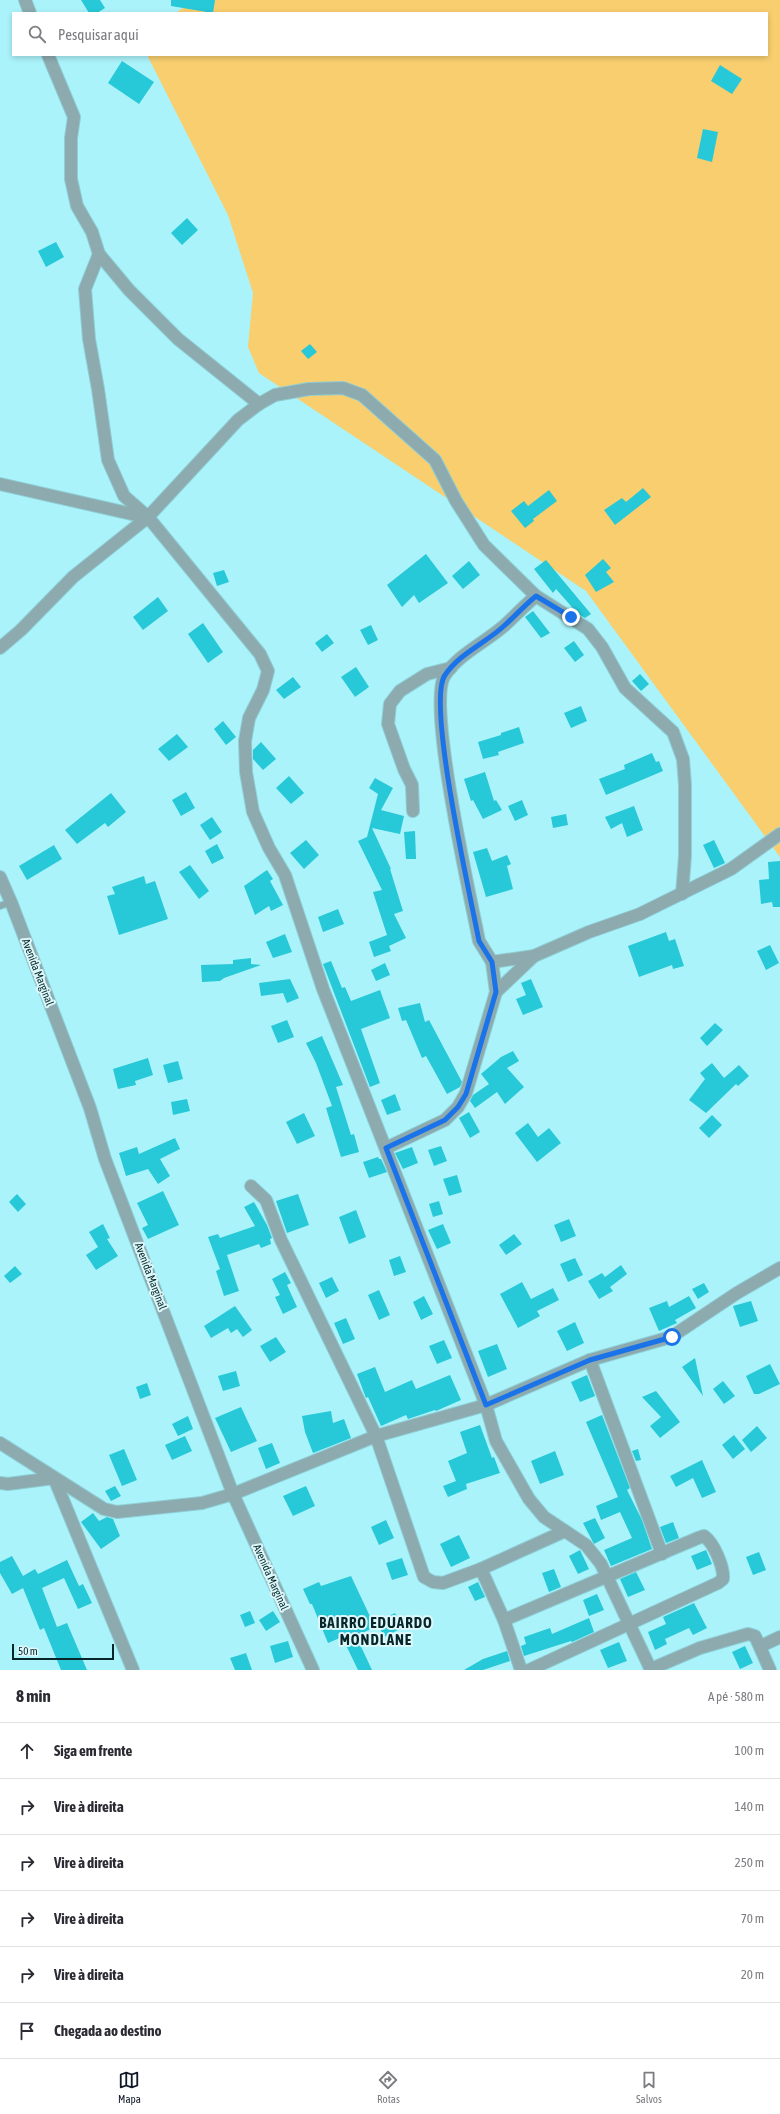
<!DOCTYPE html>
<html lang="pt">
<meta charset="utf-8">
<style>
:root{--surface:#fff;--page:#f7f7f7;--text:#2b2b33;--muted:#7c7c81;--line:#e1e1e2;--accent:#111827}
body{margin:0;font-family:"Asap Condensed",sans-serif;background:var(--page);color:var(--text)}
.scale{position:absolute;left:12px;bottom:10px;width:102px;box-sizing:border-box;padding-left:4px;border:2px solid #082629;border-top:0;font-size:11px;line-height:14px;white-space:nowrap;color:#082629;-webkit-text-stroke:3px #ddf8fb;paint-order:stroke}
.stop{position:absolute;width:12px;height:12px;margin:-9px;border:3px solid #1a73e8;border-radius:50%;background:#fff}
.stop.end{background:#1a73e8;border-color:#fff;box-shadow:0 1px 4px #0008}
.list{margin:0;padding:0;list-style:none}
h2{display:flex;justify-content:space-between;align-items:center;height:52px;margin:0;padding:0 16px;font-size:17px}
h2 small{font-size:13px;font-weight:400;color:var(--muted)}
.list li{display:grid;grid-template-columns:26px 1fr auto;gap:12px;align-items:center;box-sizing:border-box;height:56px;padding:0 16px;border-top:1px solid var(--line)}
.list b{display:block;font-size:15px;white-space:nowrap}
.list em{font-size:13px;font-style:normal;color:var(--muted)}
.icon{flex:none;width:22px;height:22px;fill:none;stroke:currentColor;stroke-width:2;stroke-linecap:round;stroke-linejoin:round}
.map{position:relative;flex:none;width:780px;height:1670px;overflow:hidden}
.search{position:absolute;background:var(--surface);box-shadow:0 2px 6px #0003;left:12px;right:12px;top:12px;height:44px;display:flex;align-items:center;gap:10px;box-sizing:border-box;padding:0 14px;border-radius:0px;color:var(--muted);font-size:15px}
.sheet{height:388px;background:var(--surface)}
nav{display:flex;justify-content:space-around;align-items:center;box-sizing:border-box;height:56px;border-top:1px solid var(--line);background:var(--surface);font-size:11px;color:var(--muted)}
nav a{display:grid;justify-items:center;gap:2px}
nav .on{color:var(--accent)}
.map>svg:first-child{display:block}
.green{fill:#f8ce6f}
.building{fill:#27c8d7}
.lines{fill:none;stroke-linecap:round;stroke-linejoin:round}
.service-casing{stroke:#8eced5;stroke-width:8}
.minor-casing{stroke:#8eced5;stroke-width:14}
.tertiary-casing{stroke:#8eced5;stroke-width:14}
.service{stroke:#8daaae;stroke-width:6}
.minor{stroke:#8daaae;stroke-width:12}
.tertiary{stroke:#8daaae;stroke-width:12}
.route{stroke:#1a73e8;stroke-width:5}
.labels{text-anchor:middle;stroke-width:4;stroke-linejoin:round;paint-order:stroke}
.street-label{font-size:11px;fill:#082629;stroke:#ddf8fb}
.district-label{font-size:15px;font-weight:bold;letter-spacing:1px;fill:#082629;stroke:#ddf8fb}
</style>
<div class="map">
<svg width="780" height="1670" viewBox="0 0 780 1670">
<rect width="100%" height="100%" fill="#abf3fb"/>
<!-- green -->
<path class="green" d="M 194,0 L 780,0 L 780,857 L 586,591 L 259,373 L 248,347 L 253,293 L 228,215 L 147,55 L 767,55 L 767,13 L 176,13 Z"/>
<!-- building -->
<g class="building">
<path d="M 81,0 L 100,0 L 105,8 L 97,13 L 89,13 Z"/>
<path d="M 171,0 L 215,0 L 213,13 L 171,6 Z"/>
<path d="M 122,61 L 154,82 L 139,104 L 108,83 Z"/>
<path d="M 720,65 L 742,79 L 732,94 L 711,81 Z"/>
<path d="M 703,129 L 718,132 L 712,162 L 697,158 Z"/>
<path d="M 187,218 L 198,230 L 182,245 L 171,233 Z"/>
<path d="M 56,242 L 64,257 L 46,267 L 38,251 Z"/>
<path d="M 310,344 L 317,352 L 308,359 L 301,351 Z"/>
<path d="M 643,488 L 651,497 L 615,525 L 604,510 L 622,498 L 626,502 Z"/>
<path d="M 549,490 L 557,501 L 533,519 L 534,521 L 525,528 L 511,511 L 524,501 L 528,506 Z"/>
<path d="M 426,554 L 448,583 L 419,603 L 414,595 L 402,607 L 387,585 Z"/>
<path d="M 603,559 L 611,568 L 606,572 L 614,582 L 596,592 L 585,575 Z"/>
<path d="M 546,560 L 591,614 L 585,618 L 578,614 L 556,589 L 553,593 L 534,569 Z"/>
<path d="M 469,561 L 480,575 L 463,589 L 452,576 Z"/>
<path d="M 224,570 L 229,582 L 217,586 L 213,573 Z"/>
<path d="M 158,597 L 168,611 L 143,630 L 133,617 Z"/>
<path d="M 533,611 L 550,633 L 541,638 L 525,617 Z"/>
<path d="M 203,623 L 223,652 L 208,663 L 188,634 Z"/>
<path d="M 371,625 L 378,640 L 368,645 L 360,630 Z"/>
<path d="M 327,634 L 334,643 L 322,652 L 315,643 Z"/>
<path d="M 574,641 L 584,655 L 575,662 L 564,648 Z"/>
<path d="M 356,667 L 369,687 L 355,697 L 341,677 Z"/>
<path d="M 640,674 L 649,684 L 641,691 L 632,681 Z"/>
<path d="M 293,677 L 301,687 L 284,699 L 276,690 Z"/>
<path d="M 581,706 L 587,721 L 571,728 L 564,713 Z"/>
<path d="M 223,721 L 236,737 L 226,745 L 214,729 Z"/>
<path d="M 519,727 L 524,743 L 498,752 L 499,755 L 483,759 L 478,742 L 501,735 L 501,733 Z"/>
<path d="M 177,734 L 188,747 L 169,761 L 158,749 Z"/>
<path d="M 261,742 L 276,759 L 263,770 L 253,759 L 253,750 Z"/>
<path d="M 652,753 L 656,762 L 659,761 L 663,771 L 606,795 L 599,779 L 625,769 L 624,765 Z"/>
<path d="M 485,772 L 494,801 L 496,800 L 502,810 L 483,819 L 473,800 L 471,801 L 464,779 Z"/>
<path d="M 289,776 L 304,793 L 291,804 L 276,788 Z"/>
<path d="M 375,778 L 393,788 L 381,810 L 404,816 L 400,834 L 372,828 L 391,869 L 390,869 L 403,911 L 394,914 L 406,938 L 389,946 L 391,951 L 374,957 L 369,942 L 387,935 L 373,892 L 382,890 L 358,841 L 367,837 L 378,794 L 369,788 Z"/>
<path d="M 186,792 L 195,808 L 181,816 L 172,800 Z"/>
<path d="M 111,793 L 126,812 L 108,827 L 105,823 L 77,844 L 65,830 Z"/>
<path d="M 522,800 L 528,815 L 515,821 L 508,806 Z"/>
<path d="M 634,806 L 643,830 L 627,837 L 622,823 L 611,829 L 605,817 Z"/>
<path d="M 566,814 L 568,825 L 553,828 L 551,817 Z"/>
<path d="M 212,817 L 222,832 L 210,840 L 200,825 Z"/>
<path d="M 415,831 L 416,859 L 406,859 L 404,832 Z"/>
<path d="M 306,840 L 319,855 L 304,869 L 290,853 Z"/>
<path d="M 714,840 L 725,863 L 714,868 L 703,845 Z"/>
<path d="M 217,844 L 224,858 L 212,864 L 205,851 Z"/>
<path d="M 54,845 L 62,859 L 27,880 L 19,866 Z"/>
<path d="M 487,848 L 492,861 L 507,855 L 511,864 L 507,866 L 513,889 L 486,897 L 473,852 Z"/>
<path d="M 780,861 L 780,907 L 773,907 L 772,902 L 761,904 L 759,880 L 769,879 L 768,862 Z"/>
<path d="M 190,865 L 209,891 L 199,899 L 179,872 Z"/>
<path d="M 267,870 L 273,879 L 270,881 L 283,905 L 271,911 L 269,906 L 255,915 L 244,886 Z"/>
<path d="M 144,876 L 146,884 L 155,881 L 168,919 L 119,935 L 107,896 L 115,894 L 112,887 Z"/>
<path d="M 338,909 L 344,924 L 323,932 L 318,917 Z"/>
<path d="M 666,932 L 669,941 L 675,939 L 684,966 L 673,969 L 672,965 L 639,977 L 628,946 Z"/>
<path d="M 285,934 L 292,952 L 273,958 L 266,942 Z"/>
<path d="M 770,945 L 779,963 L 766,970 L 757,951 Z"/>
<path d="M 251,958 L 251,964 L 261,965 L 224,978 L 220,981 L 202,982 L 201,965 L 233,964 L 233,960 Z"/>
<path d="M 331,961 L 342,988 L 345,987 L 351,1001 L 380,990 L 390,1018 L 361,1029 L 380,1083 L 370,1087 L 323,964 Z"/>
<path d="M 385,963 L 390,975 L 376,981 L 371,970 Z"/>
<path d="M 290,979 L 299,998 L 287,1003 L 283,993 L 261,996 L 259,983 Z"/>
<path d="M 531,979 L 543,1007 L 523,1015 L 516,999 L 526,995 L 521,983 Z"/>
<path d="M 420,1003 L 425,1022 L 429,1020 L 462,1082 L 460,1087 L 447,1094 L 426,1056 L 422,1058 L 406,1020 L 402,1021 L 398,1008 Z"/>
<path d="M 287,1020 L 294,1037 L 278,1043 L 271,1026 Z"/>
<path d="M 715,1023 L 723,1030 L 707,1046 L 700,1038 Z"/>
<path d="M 322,1036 L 343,1085 L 336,1087 L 351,1135 L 354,1134 L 359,1152 L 341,1157 L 326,1108 L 332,1106 L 316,1063 L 306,1043 Z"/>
<path d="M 513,1051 L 519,1061 L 507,1068 L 524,1087 L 505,1104 L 497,1092 L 475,1108 L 470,1101 L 473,1095 L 489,1084 L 481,1074 L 501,1057 Z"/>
<path d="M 148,1058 L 153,1075 L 135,1081 L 136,1085 L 118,1089 L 113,1069 Z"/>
<path d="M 178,1061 L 183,1079 L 168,1083 L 163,1065 Z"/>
<path d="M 712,1063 L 724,1078 L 739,1065 L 749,1076 L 738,1086 L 736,1084 L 706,1113 L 689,1100 L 705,1079 L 700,1073 Z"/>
<path d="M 395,1094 L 401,1110 L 387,1115 L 381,1100 Z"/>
<path d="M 187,1099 L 190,1111 L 173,1115 L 171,1102 Z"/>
<path d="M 469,1112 L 480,1132 L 470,1138 L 459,1118 Z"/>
<path d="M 304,1113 L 315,1136 L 297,1144 L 286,1122 Z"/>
<path d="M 712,1115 L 722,1125 L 709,1138 L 699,1128 Z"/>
<path d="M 528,1123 L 538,1137 L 549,1128 L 561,1143 L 537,1162 L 515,1133 Z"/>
<path d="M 175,1138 L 180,1149 L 160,1159 L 170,1176 L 158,1184 L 148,1169 L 126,1176 L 119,1153 L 137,1147 L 139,1154 Z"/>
<path d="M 441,1146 L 447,1161 L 434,1166 L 428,1150 Z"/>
<path d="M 412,1147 L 418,1163 L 403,1169 L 395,1153 Z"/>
<path d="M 378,1157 L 379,1159 L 381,1159 L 387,1172 L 369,1178 L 363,1162 Z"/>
<path d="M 457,1175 L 462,1192 L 449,1196 L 443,1179 Z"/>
<path d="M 163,1191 L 179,1225 L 148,1239 L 142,1228 L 148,1225 L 137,1203 Z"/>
<path d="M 17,1194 L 26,1204 L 18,1212 L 9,1202 Z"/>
<path d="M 298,1194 L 309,1225 L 287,1233 L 276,1201 Z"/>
<path d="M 439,1201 L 443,1214 L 433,1217 L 429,1204 Z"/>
<path d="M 254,1202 L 267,1225 L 272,1238 L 270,1239 L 271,1244 L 261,1248 L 259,1244 L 227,1255 L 239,1291 L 224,1296 L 216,1271 L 220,1269 L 208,1237 L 218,1234 L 220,1238 L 255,1226 L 244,1207 Z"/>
<path d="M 356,1210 L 366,1237 L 349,1244 L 339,1217 Z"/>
<path d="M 569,1219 L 576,1236 L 561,1242 L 554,1225 Z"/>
<path d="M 103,1224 L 110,1238 L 107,1239 L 118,1256 L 96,1270 L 86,1255 L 98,1247 L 89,1232 Z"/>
<path d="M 443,1224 L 451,1243 L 437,1249 L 428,1230 Z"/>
<path d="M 514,1234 L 522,1244 L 506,1255 L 499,1245 Z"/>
<path d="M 400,1256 L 406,1272 L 394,1276 L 389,1260 Z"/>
<path d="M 575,1258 L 583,1275 L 568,1282 L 560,1264 Z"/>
<path d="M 621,1265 L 627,1274 L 610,1287 L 613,1291 L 599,1299 L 588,1281 L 602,1273 L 605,1277 Z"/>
<path d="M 15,1266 L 22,1274 L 10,1283 L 4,1276 Z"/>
<path d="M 285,1272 L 291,1283 L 287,1285 L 297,1307 L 283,1314 L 275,1297 L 280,1295 L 272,1279 Z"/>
<path d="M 332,1277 L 339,1291 L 326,1298 L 319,1283 Z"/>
<path d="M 522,1282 L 531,1299 L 553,1288 L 559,1300 L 537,1311 L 540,1316 L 518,1328 L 500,1294 Z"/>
<path d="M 704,1283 L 709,1292 L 698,1299 L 692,1289 Z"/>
<path d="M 379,1290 L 390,1315 L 379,1320 L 368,1295 Z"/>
<path d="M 424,1296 L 433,1314 L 421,1320 L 413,1302 Z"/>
<path d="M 689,1296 L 696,1308 L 675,1320 L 677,1323 L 659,1331 L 649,1308 L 667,1301 L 669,1307 Z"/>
<path d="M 751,1301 L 758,1321 L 740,1327 L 733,1306 Z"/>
<path d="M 235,1306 L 252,1330 L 243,1337 L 237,1329 L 231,1333 L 228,1328 L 211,1338 L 204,1326 Z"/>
<path d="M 346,1318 L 355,1339 L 343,1344 L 334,1323 Z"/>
<path d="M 575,1322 L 584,1343 L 567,1351 L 557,1331 Z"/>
<path d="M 276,1337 L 286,1352 L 270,1362 L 260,1346 Z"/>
<path d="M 444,1340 L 452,1358 L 437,1364 L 429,1346 Z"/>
<path d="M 497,1344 L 507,1369 L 488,1377 L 478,1351 Z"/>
<path d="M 695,1358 L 703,1396 L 682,1367 Z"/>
<path d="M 770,1364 L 780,1384 L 759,1394 L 754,1394 L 746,1376 Z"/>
<path d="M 375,1367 L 385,1392 L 412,1380 L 416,1389 L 450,1375 L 461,1400 L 436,1411 L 435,1410 L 408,1419 L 406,1415 L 381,1426 L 368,1397 L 366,1398 L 357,1374 Z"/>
<path d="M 236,1371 L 240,1386 L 223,1391 L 218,1376 Z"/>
<path d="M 587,1375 L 595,1396 L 580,1402 L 571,1382 Z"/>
<path d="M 723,1381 L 735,1396 L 724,1404 L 713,1389 Z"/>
<path d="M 147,1383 L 151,1395 L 140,1399 L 136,1387 Z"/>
<path d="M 656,1391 L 680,1422 L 660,1438 L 650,1426 L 661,1417 L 642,1397 Z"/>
<path d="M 241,1407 L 257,1441 L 231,1452 L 215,1418 Z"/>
<path d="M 331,1411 L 333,1423 L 344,1419 L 351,1438 L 313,1453 L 305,1432 L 302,1416 Z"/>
<path d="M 602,1415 L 630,1488 L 627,1490 L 642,1520 L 652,1549 L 611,1566 L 604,1550 L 632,1538 L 620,1512 L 601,1520 L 596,1506 L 618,1497 L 586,1422 Z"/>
<path d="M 188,1416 L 193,1429 L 178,1436 L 172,1424 Z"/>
<path d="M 480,1425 L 492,1458 L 494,1457 L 500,1473 L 466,1484 L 467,1489 L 448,1497 L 443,1486 L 456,1481 L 448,1461 L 467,1453 L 460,1432 Z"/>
<path d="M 757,1426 L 767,1438 L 751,1452 L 742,1440 Z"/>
<path d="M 734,1435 L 745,1449 L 733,1459 L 722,1445 Z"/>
<path d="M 185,1436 L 192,1451 L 172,1460 L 165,1445 Z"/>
<path d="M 272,1443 L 280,1463 L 266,1469 L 258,1448 Z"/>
<path d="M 124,1449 L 137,1480 L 122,1486 L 109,1455 Z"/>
<path d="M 638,1449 L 641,1460 L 636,1461 L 632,1451 Z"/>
<path d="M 555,1451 L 564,1475 L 540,1484 L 531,1461 Z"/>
<path d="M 702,1460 L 716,1492 L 702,1498 L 693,1478 L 676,1487 L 670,1476 Z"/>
<path d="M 115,1486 L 121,1496 L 111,1501 L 105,1491 Z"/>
<path d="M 306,1486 L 315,1506 L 293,1516 L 283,1496 Z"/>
<path d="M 93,1513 L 99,1521 L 107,1517 L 113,1519 L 120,1536 L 101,1549 L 81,1522 Z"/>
<path d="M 595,1518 L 605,1538 L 594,1544 L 583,1523 Z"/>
<path d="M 386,1520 L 394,1538 L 379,1545 L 371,1527 Z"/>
<path d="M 673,1522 L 679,1538 L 666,1543 L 660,1527 Z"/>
<path d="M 459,1535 L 470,1558 L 451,1567 L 440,1544 Z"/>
<path d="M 580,1550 L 589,1569 L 578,1574 L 569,1556 Z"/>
<path d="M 706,1550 L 712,1564 L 697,1570 L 691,1556 Z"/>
<path d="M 759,1552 L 766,1570 L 753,1575 L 746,1557 Z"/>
<path d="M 12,1556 L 23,1576 L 35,1569 L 38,1574 L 67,1560 L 79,1586 L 83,1584 L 92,1603 L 78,1609 L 64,1578 L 42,1588 L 57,1627 L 67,1623 L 87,1670 L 61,1670 L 44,1628 L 40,1630 L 23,1588 L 12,1594 L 0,1573 L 0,1562 Z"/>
<path d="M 402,1558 L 408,1575 L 392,1580 L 386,1563 Z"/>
<path d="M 554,1569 L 561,1587 L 549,1592 L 542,1573 Z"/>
<path d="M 636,1572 L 645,1590 L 628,1597 L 620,1579 Z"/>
<path d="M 351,1576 L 375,1627 L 356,1636 L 372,1670 L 358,1670 L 342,1637 L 328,1643 L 312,1604 L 310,1604 L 303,1589 L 319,1582 L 321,1586 Z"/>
<path d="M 478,1582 L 485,1597 L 475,1601 L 468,1587 Z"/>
<path d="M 597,1594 L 604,1610 L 589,1616 L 583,1600 Z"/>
<path d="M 694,1603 L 707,1628 L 693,1635 L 689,1628 L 665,1639 L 667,1644 L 655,1650 L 648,1632 L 666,1624 L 663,1617 Z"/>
<path d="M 250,1611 L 255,1623 L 245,1627 L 240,1615 Z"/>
<path d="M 273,1611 L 280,1622 L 266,1631 L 259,1620 Z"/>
<path d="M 395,1613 L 402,1628 L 384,1637 L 377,1622 Z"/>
<path d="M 589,1618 L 594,1632 L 572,1642 L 571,1641 L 524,1656 L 521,1646 L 526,1644 L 524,1637 L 550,1628 L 552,1634 Z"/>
<path d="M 288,1641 L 293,1657 L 275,1663 L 270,1646 Z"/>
<path d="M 619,1642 L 627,1661 L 608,1668 L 600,1650 Z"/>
<path d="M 745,1646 L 753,1663 L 740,1669 L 732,1652 Z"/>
<path d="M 507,1651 L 510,1661 L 483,1670 L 464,1670 L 483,1659 Z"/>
<path d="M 246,1653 L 252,1670 L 235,1670 L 230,1658 Z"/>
</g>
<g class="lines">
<!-- service casing -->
<g class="service-casing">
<path id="service" d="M 0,906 L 11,902"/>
</g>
<!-- minor casing -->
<g class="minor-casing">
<g id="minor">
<path d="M 25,0 L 30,13"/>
<path d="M 48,55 L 74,117 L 71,138 L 71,179 L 77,206 L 92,232 L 99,254 L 129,290 L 178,339 L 259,404"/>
<path d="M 99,254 L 85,289 L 89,339 L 98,389 L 108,460 L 124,496 L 148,517 L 260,654 L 268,671 L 263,690 L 249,718 L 245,741 L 246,772 L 253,812 L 269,848 L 285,875 L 323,989 L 486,1405 L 496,1441 L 529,1499 L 544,1517 L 586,1545 L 601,1564 L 651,1670"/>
<path d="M 0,484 L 145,517"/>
<path d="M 0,648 L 21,630 L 73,577 L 148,517 L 238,420 L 259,404 L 275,395 L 309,389 L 343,388 L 362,395 L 435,460 L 456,501 L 484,545 L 536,596 L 588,629 L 602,647 L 625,688 L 673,732 L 683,759 L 685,785 L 685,856 L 682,894"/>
<path d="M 413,811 L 412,785 L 404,769 L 388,724 L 390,704 L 400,691 L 427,674 L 451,668"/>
<path d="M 492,962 L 534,956 L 589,932 L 640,914 L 731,869 L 780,834"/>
<path d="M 496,992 L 534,956"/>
<path d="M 386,1148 L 445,1120 L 458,1107 L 466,1093 L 496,992 L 492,962 L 479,941 C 471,899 426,702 445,675 C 460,653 486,642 505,625 C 516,615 525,605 536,596"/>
<path d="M 251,1186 L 266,1200 L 281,1240 L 376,1436 L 424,1577 L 433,1582 L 443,1583 L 481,1569 L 565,1531"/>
<path d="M 590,1360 L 662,1554"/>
<path d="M 0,1443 L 104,1509 L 117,1512 L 202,1503 L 233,1494 L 376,1436 L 486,1405 L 590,1360 L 671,1337 L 737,1293 L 780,1268"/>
<path d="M 0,1483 L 8,1484 L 54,1478 L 133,1670"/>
<path d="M 481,1569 L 504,1620 L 521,1670"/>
<path d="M 504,1620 L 698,1538 L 704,1536 C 714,1543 724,1567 723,1579 L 718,1583 L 529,1670"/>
<path d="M 761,1646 L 780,1637"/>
<path d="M 651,1669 L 700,1648 L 748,1634 L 755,1636 L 770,1670"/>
</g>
</g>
<!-- tertiary casing -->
<g class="tertiary-casing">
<path id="tertiary" d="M 0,877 L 11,902 L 90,1108 L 105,1159 L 233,1494 L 313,1670"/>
</g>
<!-- service -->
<use href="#service" class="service"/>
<!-- minor -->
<use href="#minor" class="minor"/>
<!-- tertiary -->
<use href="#tertiary" class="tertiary"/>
</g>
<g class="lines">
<!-- route -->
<path class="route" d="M 571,617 L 536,596 C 525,605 516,615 505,625 C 486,643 460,653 445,675 C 426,702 471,899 479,941 L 492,962 L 496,992 L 466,1094 L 458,1107 L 445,1120 L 386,1148 L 486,1405 L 590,1360 L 672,1337"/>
</g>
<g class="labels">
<!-- street labels -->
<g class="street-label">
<text transform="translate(38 972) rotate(69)" y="4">Avenida Marginal</text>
<text transform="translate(151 1276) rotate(69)" y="4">Avenida Marginal</text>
<text transform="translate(271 1577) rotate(66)" y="4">Avenida Marginal</text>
</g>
<!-- district labels -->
<g class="district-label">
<text x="376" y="1628">BAIRRO EDUARDO<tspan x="376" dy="17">MONDLANE</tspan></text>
</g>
</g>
</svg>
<div class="scale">50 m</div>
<div class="stop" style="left:672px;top:1337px"></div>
<div class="stop end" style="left:571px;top:617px"></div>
<div class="search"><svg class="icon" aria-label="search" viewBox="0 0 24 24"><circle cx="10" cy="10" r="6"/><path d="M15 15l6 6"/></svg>Pesquisar aqui</div>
</div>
<section class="sheet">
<h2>8 min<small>A pé · 580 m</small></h2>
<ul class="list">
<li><svg class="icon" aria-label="ahead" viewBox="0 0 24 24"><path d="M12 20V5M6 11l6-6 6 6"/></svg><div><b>Siga em frente</b></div><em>100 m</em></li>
<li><svg class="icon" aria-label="right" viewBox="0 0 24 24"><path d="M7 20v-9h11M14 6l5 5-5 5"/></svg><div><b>Vire à direita</b></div><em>140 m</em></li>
<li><svg class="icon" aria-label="right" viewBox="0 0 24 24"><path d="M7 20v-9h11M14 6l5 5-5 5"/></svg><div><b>Vire à direita</b></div><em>250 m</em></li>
<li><svg class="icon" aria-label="right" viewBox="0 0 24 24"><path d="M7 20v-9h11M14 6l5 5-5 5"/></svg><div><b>Vire à direita</b></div><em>70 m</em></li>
<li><svg class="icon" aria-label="right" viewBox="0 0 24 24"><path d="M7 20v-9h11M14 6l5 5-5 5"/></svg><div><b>Vire à direita</b></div><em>20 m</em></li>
<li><svg class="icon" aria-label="arrive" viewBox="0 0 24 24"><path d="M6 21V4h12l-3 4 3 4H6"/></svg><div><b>Chegada ao destino</b></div></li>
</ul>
</section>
<nav>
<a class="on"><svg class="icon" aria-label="map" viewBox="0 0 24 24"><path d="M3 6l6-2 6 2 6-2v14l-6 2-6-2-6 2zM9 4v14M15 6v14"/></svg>Mapa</a>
<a><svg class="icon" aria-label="directions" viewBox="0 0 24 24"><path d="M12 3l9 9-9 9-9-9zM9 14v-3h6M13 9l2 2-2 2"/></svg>Rotas</a>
<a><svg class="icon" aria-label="saved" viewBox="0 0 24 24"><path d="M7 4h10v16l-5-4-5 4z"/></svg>Salvos</a>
</nav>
